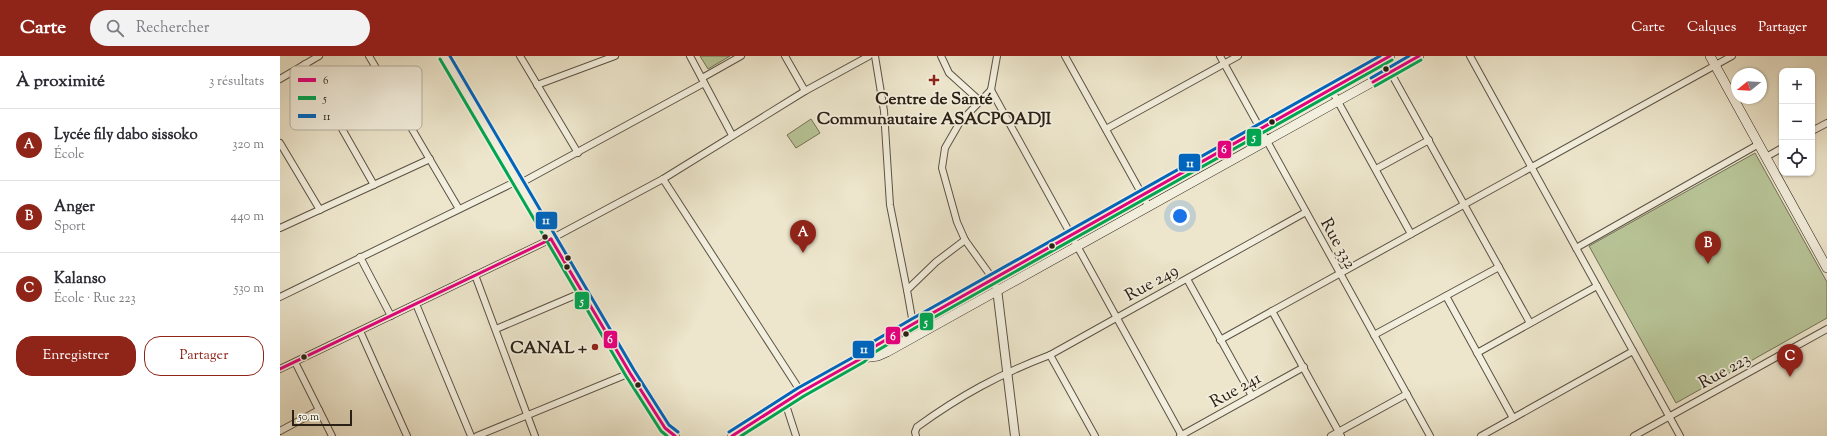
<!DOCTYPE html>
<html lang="fr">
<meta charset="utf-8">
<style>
:root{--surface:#fff;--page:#f2f2f3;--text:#2b2b33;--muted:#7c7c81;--line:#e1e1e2;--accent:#8f2418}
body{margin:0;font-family:"Sorts Mill Goudy",serif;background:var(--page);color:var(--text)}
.controls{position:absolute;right:12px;top:12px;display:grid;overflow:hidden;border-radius:8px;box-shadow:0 1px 3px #0004}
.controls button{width:36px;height:36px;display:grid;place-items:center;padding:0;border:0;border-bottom:1px solid var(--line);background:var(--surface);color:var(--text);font:20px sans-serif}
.compass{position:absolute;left:1451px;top:12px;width:36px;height:36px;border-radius:50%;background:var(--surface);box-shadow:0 1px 3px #0004;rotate:252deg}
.scale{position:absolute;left:12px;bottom:10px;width:60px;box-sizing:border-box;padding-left:4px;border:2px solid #2b2016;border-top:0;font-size:11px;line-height:14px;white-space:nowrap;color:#2b2016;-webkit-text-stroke:3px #f3efde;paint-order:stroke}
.you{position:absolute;left:900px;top:160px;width:14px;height:14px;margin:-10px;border:3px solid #fff;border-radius:50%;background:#1a73e8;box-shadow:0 0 0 6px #1a73e833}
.badge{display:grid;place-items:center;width:26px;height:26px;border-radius:50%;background:var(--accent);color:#fff;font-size:13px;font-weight:700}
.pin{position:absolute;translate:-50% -33px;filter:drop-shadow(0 1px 2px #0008)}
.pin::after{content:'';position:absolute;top:21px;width:14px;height:12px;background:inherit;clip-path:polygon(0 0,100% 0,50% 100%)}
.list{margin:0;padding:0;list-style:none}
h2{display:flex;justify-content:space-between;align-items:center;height:52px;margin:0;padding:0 16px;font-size:17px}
h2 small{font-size:13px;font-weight:400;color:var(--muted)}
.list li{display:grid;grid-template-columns:26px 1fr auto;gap:12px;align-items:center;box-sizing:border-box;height:72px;padding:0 16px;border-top:1px solid var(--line)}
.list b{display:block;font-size:15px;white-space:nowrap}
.list p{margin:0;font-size:13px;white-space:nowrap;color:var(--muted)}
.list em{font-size:13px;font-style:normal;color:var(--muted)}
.actions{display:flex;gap:8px;padding:12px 16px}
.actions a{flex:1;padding:9px 0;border:1px solid var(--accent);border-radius:16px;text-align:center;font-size:14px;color:var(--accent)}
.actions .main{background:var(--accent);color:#fff}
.icon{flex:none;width:22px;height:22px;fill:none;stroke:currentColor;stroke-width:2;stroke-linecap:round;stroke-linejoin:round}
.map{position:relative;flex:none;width:1547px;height:380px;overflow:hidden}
header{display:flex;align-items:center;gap:24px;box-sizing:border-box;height:56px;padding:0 20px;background:var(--accent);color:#fff}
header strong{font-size:19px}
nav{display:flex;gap:22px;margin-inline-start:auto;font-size:14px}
.search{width:280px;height:36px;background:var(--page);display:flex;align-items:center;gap:10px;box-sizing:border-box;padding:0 14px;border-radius:22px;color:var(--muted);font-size:15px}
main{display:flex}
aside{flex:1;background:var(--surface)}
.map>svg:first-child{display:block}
.green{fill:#b8c598;stroke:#727257}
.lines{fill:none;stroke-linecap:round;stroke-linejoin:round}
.minor-casing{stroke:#5c5244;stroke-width:8}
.tertiary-casing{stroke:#5c5244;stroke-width:10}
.secondary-casing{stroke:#2b2016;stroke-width:10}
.minor{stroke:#f3efde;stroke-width:6}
.tertiary{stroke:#f3efde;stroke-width:8}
.secondary{stroke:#f3efde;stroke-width:9}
.bus-1-casing{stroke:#f3efde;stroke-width:6}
.bus-2-casing{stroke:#f3efde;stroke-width:6}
.bus-3-casing{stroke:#f3efde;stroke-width:6}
.bus-1{stroke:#e5007d;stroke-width:3}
.bus-2{stroke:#00a651;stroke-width:3}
.bus-3{stroke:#0065bd;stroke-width:3}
.bus-dot{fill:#2b2016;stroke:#f3efde;stroke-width:1.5}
.poi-dot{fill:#8f2418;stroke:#f3efde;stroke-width:1.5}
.labels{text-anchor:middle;stroke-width:3.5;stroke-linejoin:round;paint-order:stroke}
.poi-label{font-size:17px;font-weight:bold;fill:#2b2016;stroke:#f3efde}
.street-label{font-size:17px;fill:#2b2016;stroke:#f3efde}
.key{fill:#f3efde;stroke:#b7b1a2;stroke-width:1}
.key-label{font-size:11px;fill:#2b2016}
.line-badge{stroke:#f3efde;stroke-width:1.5}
.badge-label{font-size:11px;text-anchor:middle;font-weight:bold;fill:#fff}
</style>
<header>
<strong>Carte</strong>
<div class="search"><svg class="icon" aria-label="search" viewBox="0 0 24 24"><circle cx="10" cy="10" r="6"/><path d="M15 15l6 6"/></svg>Rechercher</div>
<nav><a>Carte</a><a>Calques</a><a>Partager</a></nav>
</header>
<main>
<aside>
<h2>À proximité<small>3 résultats</small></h2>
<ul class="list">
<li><span class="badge">A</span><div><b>Lycée fily dabo sissoko</b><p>École</p></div><em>320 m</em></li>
<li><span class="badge">B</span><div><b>Anger</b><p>Sport</p></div><em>440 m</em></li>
<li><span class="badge">C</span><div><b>Kalanso</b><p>École · Rue 223</p></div><em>530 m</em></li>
</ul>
<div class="actions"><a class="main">Enregistrer</a><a>Partager</a></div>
</aside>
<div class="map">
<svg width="1547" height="380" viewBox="0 0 1547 380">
<rect width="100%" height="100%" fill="#ede6cc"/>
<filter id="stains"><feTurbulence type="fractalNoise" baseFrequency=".005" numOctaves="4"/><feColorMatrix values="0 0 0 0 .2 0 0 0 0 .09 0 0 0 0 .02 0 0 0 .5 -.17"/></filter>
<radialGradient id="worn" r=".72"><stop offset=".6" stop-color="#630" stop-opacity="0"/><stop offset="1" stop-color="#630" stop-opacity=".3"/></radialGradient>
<!-- green -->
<g class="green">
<path d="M 420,0 L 450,0 L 428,13 Z"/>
<path d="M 531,63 L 540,77 L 516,92 L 507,79 Z"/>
<path d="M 1475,97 L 1547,226 L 1547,262 L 1396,347 L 1309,190 Z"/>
</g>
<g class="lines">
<!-- minor casing -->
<g class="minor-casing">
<g id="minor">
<path d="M 89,0 L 179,153"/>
<path d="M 240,0 L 298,97"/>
<path d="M 410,0 L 452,79"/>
<path d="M 505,0 L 525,35"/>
<path d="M 595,0 L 604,55 L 610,149 L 627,234"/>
<path d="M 661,0 L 669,17 L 700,45"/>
<path d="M 785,0 L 869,151"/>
<path d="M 940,0 L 1150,380"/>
<path d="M 1190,0 L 1400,380"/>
<path d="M 1102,1 L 1250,267"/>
<path d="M 25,8 L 94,129"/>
<path d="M 422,22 L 461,0"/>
<path d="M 0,23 L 39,0"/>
<path d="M 257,29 L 335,0"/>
<path d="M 1051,33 L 1131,178"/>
<path d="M 711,34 L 902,380"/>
<path d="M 711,34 L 680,66 L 665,92 L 662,112 L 677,166 L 685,184 L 713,223 L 717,233"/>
<path d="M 711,34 L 717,0"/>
<path d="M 826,73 L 958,0"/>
<path d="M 1532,75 L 1547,67"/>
<path d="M 0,87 L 40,154"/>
<path d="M 1486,101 L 1502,92"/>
<path d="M 1096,113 L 1149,84"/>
<path d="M 383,123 L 521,336"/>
<path d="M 239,128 L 424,27"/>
<path d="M 0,172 L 150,103"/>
<path d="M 1296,192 L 1479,88"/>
<path d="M 80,201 L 111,260"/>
<path d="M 195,219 L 255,380"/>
<path d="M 907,223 L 972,340"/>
<path d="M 1166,240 L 1233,362"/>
<path d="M 0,241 L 237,125"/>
<path d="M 136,248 L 191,380"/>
<path d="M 992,255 L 1061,380"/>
<path d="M 633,268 L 627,234 L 656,206 L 685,184"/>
<path d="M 216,273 L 303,236"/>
<path d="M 80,275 L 127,380"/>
<path d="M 1094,279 L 1219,211"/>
<path d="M 940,284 L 1452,0"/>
<path d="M 1197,297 L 1317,230"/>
<path d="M 770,299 L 815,380"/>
<path d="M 15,306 L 52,380"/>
<path d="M 0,313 L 271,183 L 383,123 L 525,35 L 589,0"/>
<path d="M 505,346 L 516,380"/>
<path d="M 0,375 L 39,354"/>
<path d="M 197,380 L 350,317"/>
<path d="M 636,380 L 635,376 L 637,371 C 681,339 720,318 770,299 L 1026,156"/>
<path d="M 900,380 L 1024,311"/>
<path d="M 1051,380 L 1127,338"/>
<path d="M 1201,380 L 1353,295"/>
<path d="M 1354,380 L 1547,273"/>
</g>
</g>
<!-- tertiary casing -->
<g class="tertiary-casing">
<path id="tertiary" d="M 717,233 L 735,380"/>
</g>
<!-- secondary casing -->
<g class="secondary-casing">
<g id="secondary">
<path d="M 164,0 L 350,317 L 385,372 L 395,380"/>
<path d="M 1430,0 L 1547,212"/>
<path d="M 582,302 L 598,300 L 607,296 L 1139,0"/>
<path d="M 452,380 L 521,336 L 582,302 L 592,292 L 633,268 L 1110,0"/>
</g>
</g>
<!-- minor -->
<use href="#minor" class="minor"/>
<!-- tertiary -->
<use href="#tertiary" class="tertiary"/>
<!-- secondary -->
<use href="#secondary" class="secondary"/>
<!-- bus-1 casing -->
<g class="bus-1-casing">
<g id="bus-1">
<path d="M 1093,26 L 1139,0"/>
<path d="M 271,183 L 350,317 L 385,372 L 395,380"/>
<path d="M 0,313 L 271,183"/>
<path d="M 452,380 L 521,336 L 582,302 L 592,292 L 633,268 L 1110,0"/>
</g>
</g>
<!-- bus-2 casing -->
<g class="bus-2-casing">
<g id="bus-2">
<path d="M 160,3 L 346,320 L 381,375 L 387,380"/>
<path d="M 1095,30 L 1141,4"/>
<path d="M 461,380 L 524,340 L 584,306 L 595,296 L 635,272 L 1112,4"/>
</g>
</g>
<!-- bus-3 casing -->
<g class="bus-3-casing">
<g id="bus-3">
<path d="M 170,0 L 354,314 L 389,369 L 398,376"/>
<path d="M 1091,22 L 1129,0"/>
<path d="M 449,376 L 518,332 L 579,298 L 589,288 L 630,264 L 1100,0"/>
</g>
</g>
<!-- bus-1 -->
<use href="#bus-1" class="bus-1"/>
<!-- bus-2 -->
<use href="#bus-2" class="bus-2"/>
<!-- bus-3 -->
<use href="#bus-3" class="bus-3"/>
</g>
<!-- markers -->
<g class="bus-dot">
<circle cx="1106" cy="13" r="3.5"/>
<circle cx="992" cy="66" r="3.5"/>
<circle cx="265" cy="181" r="3.5"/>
<circle cx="772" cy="190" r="3.5"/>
<circle cx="288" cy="202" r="3.5"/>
<circle cx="287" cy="211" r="3.5"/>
<circle cx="626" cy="278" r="3.5"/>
<circle cx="24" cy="301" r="3.5"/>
<circle cx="358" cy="329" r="3.5"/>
</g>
<g class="poi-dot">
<path d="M652 18h4v4h4v4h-4v4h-4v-4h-4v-4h4z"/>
<circle cx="315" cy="291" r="4"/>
</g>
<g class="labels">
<!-- poi labels -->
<g class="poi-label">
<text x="654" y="48">Centre de Santé<tspan x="654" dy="20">Communautaire ASACPOADJI</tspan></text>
<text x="307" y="297" text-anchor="end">CANAL +</text>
</g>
<!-- street labels -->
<g class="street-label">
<text transform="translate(1059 187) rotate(61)" y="6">Rue 332</text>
<text transform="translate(871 226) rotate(-29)" y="6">Rue 249</text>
<text transform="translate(1444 314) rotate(-29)" y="6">Rue 223</text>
<text transform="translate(955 333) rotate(-29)" y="6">Rue 241</text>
</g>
</g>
<!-- legend -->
<rect x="10" y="10" width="132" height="64" rx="6" class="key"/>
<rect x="18" y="22" width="18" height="4" fill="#e5007d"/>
<rect x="18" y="40" width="18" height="4" fill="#00a651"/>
<rect x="18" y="58" width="18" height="4" fill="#0065bd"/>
<g class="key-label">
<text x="43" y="28">6</text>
<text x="43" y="46">5</text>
<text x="43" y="64">11</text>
</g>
<g class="line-badge">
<rect x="966" y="72" width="16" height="19" rx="4" fill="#00a651"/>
<rect x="937" y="84" width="15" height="19" rx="4" fill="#e5007d"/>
<rect x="898" y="97" width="23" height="19" rx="4" fill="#0065bd"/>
<rect x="255" y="155" width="23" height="19" rx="4" fill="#0065bd"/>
<rect x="294" y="235" width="16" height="19" rx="4" fill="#00a651"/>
<rect x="639" y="256" width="15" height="19" rx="4" fill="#00a651"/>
<rect x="605" y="270" width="16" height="19" rx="4" fill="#e5007d"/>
<rect x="323" y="274" width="15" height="19" rx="4" fill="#e5007d"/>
<rect x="572" y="284" width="23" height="19" rx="4" fill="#0065bd"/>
</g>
<g class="badge-label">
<text x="974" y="85">5</text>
<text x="944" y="97">6</text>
<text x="910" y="111">11</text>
<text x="266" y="168">11</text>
<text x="302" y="249">5</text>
<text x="646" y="270">5</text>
<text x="613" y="284">6</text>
<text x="330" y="287">6</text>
<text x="584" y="297">11</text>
</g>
<rect width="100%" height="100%" filter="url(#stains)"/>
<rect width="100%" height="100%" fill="url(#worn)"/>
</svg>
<div class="controls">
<button>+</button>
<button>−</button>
<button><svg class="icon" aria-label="locate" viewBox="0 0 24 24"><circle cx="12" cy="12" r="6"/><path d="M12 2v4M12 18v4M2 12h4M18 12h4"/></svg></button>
</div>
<svg class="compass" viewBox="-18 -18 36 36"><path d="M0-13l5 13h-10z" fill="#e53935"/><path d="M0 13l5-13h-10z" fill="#7c7c81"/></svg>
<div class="scale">50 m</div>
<div class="you"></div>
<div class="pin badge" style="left:523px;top:197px">A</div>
<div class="pin badge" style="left:1428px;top:208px">B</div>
<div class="pin badge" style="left:1510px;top:321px">C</div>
</div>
</main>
